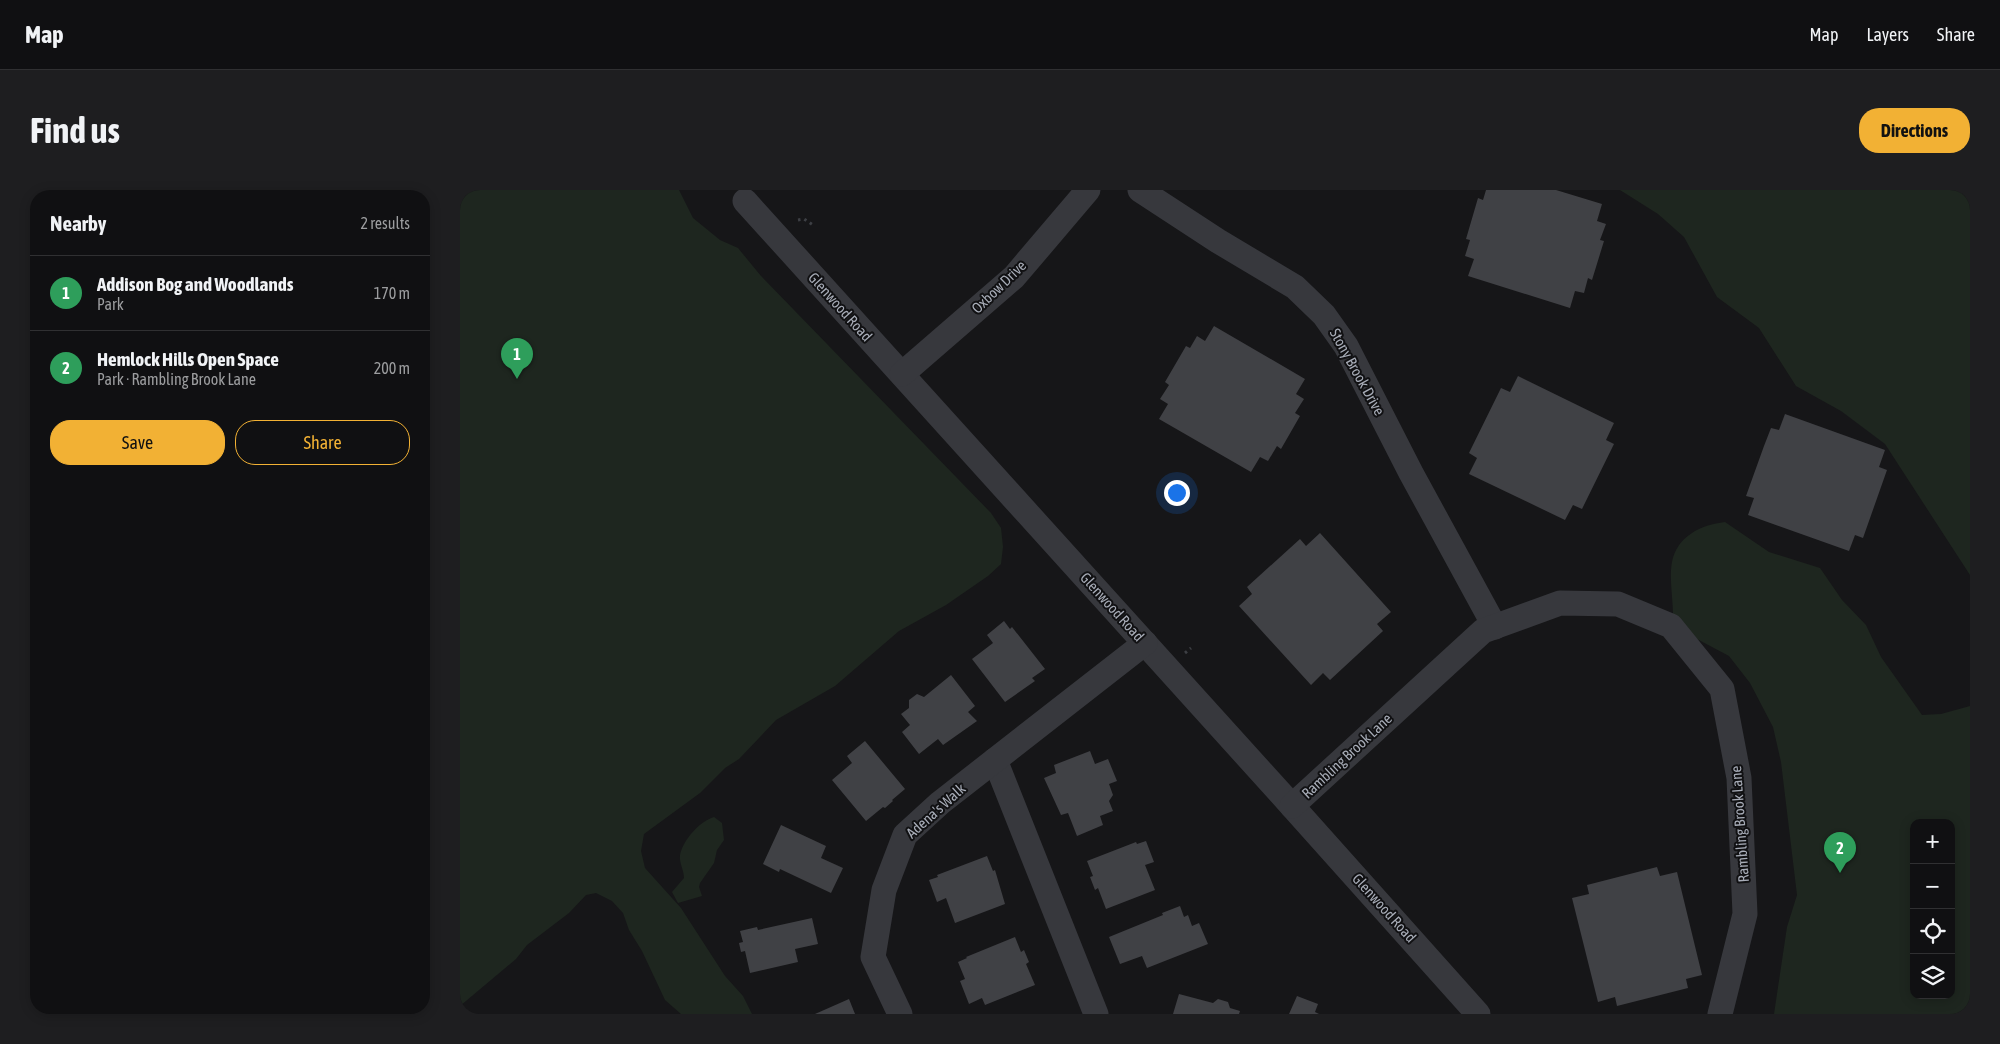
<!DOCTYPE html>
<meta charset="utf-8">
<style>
:root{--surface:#101012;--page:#1e1e20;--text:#f1f3f6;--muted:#9c9d9f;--line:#303032;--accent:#f2b134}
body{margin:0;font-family:"Asap Condensed",sans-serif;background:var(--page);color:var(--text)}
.controls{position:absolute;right:15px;bottom:15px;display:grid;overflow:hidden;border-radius:10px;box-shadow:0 2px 12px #0003}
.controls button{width:45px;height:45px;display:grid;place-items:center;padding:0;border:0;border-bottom:1px solid var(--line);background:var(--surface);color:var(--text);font:25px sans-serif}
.you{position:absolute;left:716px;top:302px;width:18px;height:18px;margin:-12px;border:4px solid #fff;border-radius:50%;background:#1a73e8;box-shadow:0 0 0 8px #1a73e833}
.badge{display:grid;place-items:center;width:32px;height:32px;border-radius:50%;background:var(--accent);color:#fff;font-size:16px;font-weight:700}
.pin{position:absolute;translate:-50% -41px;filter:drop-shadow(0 1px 2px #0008)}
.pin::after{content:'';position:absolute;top:26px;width:18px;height:15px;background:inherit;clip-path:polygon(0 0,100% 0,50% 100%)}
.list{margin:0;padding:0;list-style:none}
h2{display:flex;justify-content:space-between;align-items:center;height:65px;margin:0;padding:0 20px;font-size:21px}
h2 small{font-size:16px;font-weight:400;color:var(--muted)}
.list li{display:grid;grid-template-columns:32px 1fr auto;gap:15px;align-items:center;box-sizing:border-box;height:75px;padding:0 20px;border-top:1px solid var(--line)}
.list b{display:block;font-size:19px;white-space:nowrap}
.list p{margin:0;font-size:16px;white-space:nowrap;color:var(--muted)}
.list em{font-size:16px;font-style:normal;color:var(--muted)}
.actions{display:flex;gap:10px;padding:15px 20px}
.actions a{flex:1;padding:11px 0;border:1px solid var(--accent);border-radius:20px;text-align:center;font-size:18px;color:var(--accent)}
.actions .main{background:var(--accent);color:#111}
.icon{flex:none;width:28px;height:28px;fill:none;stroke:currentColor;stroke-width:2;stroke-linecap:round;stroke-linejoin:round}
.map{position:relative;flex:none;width:1510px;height:824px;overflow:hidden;border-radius:20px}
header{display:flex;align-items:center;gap:30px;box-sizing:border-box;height:70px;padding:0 25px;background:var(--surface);border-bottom:1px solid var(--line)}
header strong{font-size:24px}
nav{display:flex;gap:28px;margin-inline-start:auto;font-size:18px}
.intro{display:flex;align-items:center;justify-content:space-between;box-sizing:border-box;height:120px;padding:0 30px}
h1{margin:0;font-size:35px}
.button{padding:12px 22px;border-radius:20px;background:var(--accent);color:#111;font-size:18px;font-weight:700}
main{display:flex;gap:30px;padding:0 30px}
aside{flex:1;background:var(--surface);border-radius:20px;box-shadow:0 2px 12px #0003}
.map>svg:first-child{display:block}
.green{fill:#1e261f;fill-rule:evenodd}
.building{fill:#404145}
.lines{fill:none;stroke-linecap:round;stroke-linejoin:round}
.path{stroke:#3d3f44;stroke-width:3;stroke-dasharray:2.5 4;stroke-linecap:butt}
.minor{stroke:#37383d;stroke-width:25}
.labels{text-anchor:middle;stroke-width:4;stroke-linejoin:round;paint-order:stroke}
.street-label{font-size:15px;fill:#a8adb8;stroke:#111113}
</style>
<header>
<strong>Map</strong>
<nav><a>Map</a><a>Layers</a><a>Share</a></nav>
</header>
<div class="intro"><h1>Find us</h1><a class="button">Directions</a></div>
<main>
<aside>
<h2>Nearby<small>2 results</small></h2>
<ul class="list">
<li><span class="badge" style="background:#2e9e5b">1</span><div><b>Addison Bog and Woodlands</b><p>Park</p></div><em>170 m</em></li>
<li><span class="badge" style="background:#2e9e5b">2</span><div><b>Hemlock Hills Open Space</b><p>Park · Rambling Brook Lane</p></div><em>200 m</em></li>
</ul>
<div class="actions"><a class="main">Save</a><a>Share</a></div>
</aside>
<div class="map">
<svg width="1510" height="824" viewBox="0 0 1510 824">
<rect width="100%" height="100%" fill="#161618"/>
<!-- green -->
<g class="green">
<path d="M 0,0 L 219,0 L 233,28 L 260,50 L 278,58 L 301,86 L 531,323 L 541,338 L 543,357 L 541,374 L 528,386 L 486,415 L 439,441 L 375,496 L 316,530 L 279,569 L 265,578 L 240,603 L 184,644 L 181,661 L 185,678 L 221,718 L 265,786 L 283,806 L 292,824 L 221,824 L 205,810 L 182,761 L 169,740 L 163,723 L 152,711 L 136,703 L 126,705 L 109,723 L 67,755 L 56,769 L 0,816 Z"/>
<path d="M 1160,0 L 1510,0 L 1510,385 L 1425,254 L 1381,221 L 1336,196 L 1299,138 L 1257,107 L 1224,47 L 1198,24 Z"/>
<path d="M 1265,332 L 1309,362 L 1360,378 L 1382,410 L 1406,435 L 1421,467 L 1462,525 L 1481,524 L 1510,516 L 1510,824 L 1314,824 L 1327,737 L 1337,705 L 1321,572 L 1313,537 L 1290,493 L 1269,466 L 1237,449 L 1213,424 C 1213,409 1209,387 1212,372 C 1217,346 1241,335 1265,332 ZM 1454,633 L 1491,633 L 1491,805 L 1454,805 Z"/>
<path d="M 254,627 L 262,633 L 264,650 L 257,660 L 254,673 L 240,693 L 239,697 L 242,706 L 218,713 L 212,702 L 224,688 C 224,680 219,673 220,665 C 223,650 240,631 254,627 Z"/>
</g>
<!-- building -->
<g class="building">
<path d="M 1026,0 L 1096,0 L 1142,14 L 1137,31 L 1146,34 L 1140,50 L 1144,51 L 1132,90 L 1128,88 L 1124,103 L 1115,101 L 1110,118 L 1008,86 L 1014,69 L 1005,66 L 1010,50 L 1006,49 L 1018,8 L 1023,10 Z"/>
<path d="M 754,136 L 845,189 L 836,204 L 844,209 L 835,223 L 840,226 L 821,259 L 817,256 L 808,271 L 800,267 L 791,282 L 699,229 L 708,214 L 700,209 L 709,195 L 705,192 L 726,156 L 730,158 L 737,146 L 745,151 Z"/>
<path d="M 1058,186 L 1154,233 L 1146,250 L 1154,254 L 1122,319 L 1113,315 L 1105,330 L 1009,284 L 1017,268 L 1009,263 L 1041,198 L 1050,202 Z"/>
<path d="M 1325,224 L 1425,260 L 1419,277 L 1427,280 L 1403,348 L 1395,345 L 1389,361 L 1288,325 L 1294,308 L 1286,306 L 1304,256 L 1311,238 L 1319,240 Z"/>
<path d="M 860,343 L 931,422 L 917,434 L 923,441 L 870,490 L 863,483 L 851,495 L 779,416 L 792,404 L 787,397 L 840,349 L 846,356 Z"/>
<path d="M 544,431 L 550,439 L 552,437 L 585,479 L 572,488 L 575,491 L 545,512 L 512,469 L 533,453 L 527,445 Z"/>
<path d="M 491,485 L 515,516 L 508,522 L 517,531 L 483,555 L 478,549 L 459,564 L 442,542 L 450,535 L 441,524 L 449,518 L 449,510 L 457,504 L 464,507 Z"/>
<path d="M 405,551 L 445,599 L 432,610 L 433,611 L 425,618 L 423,617 L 406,631 L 372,590 L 392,573 L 387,566 Z"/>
<path d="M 630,561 L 635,574 L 648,569 L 657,591 L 649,594 L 653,605 L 649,611 L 653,621 L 640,626 L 643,635 L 617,646 L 608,623 L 601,625 L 584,588 L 596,583 L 594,575 Z"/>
<path d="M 321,635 L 366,656 L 361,668 L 383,678 L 371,703 L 320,679 L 319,682 L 303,674 Z"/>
<path d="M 686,651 L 694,672 L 685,675 L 695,700 L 646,719 L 638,698 L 635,700 L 630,687 L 633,686 L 627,671 L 676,652 L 677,654 Z"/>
<path d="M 527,666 L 533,681 L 535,680 L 545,714 L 495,733 L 486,708 L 477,712 L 469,690 L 478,687 L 477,685 Z"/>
<path d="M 1197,677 L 1200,686 L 1217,682 L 1242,785 L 1226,789 L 1228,798 L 1157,816 L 1155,807 L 1138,812 L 1112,708 L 1129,704 L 1127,695 Z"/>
<path d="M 720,716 L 724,727 L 728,725 L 732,736 L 739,733 L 748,754 L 687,778 L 682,766 L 660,774 L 649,747 L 703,725 L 702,723 Z"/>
<path d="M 352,728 L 358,754 L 335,759 L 338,772 L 290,783 L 285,761 L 281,762 L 279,753 L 283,752 L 280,741 L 297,737 L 298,740 Z"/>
<path d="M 555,747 L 561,762 L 564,760 L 569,772 L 566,774 L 575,795 L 525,815 L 522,808 L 509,814 L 500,791 L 505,789 L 498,772 L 507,768 L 506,767 Z"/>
<path d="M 719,804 L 753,813 L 758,809 L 768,812 L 770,818 L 780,821 L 779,824 L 713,824 Z"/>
<path d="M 837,806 L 858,814 L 855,822 L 859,824 L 829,824 Z"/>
<path d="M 389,809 L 395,824 L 355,824 Z"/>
</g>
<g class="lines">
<!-- path -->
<g class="path">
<path d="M 338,30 L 344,29 L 353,35"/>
<path d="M 725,463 L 731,458"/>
</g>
<!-- minor -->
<g class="minor">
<path d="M 680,0 L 758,51 L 835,97 L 864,125 L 886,156 L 951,283 L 1035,437"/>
<path d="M 285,11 L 832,616 L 1018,824"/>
<path d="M 442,184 L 554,87 L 628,0"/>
<path d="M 535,570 L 636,824"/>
<path d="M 832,616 L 1023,441 L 1100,413 L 1158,414 L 1211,436 L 1262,499 L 1279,588 L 1285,724 L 1260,824"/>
<path d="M 440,824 L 413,767 L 424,700 L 445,645 L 480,613 L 685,453"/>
</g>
</g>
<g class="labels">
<!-- street labels -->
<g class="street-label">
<text transform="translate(539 97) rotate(-44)" y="5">Oxbow Drive</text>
<text transform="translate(380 117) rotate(48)" y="5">Glenwood Road</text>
<text transform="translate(897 182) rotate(61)" y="5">Stony Brook Drive</text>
<text transform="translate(652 417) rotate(48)" y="5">Glenwood Road</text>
<text transform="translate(887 566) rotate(-43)" y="5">Rambling Brook Lane</text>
<text transform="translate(476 621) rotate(-42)" y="5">Adena's Walk</text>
<text transform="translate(1280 634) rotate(-94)" y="5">Rambling Brook Lane</text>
<text transform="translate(924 718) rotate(48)" y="5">Glenwood Road</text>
</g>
</g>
</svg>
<div class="controls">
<button>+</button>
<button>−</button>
<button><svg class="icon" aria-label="locate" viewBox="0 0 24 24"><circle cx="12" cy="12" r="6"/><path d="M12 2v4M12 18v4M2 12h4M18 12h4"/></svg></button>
<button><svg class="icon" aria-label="layers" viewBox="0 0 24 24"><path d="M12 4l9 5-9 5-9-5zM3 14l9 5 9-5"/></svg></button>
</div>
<div class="you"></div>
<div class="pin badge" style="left:57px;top:189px;background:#2e9e5b">1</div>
<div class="pin badge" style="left:1380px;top:683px;background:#2e9e5b">2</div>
</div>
</main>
